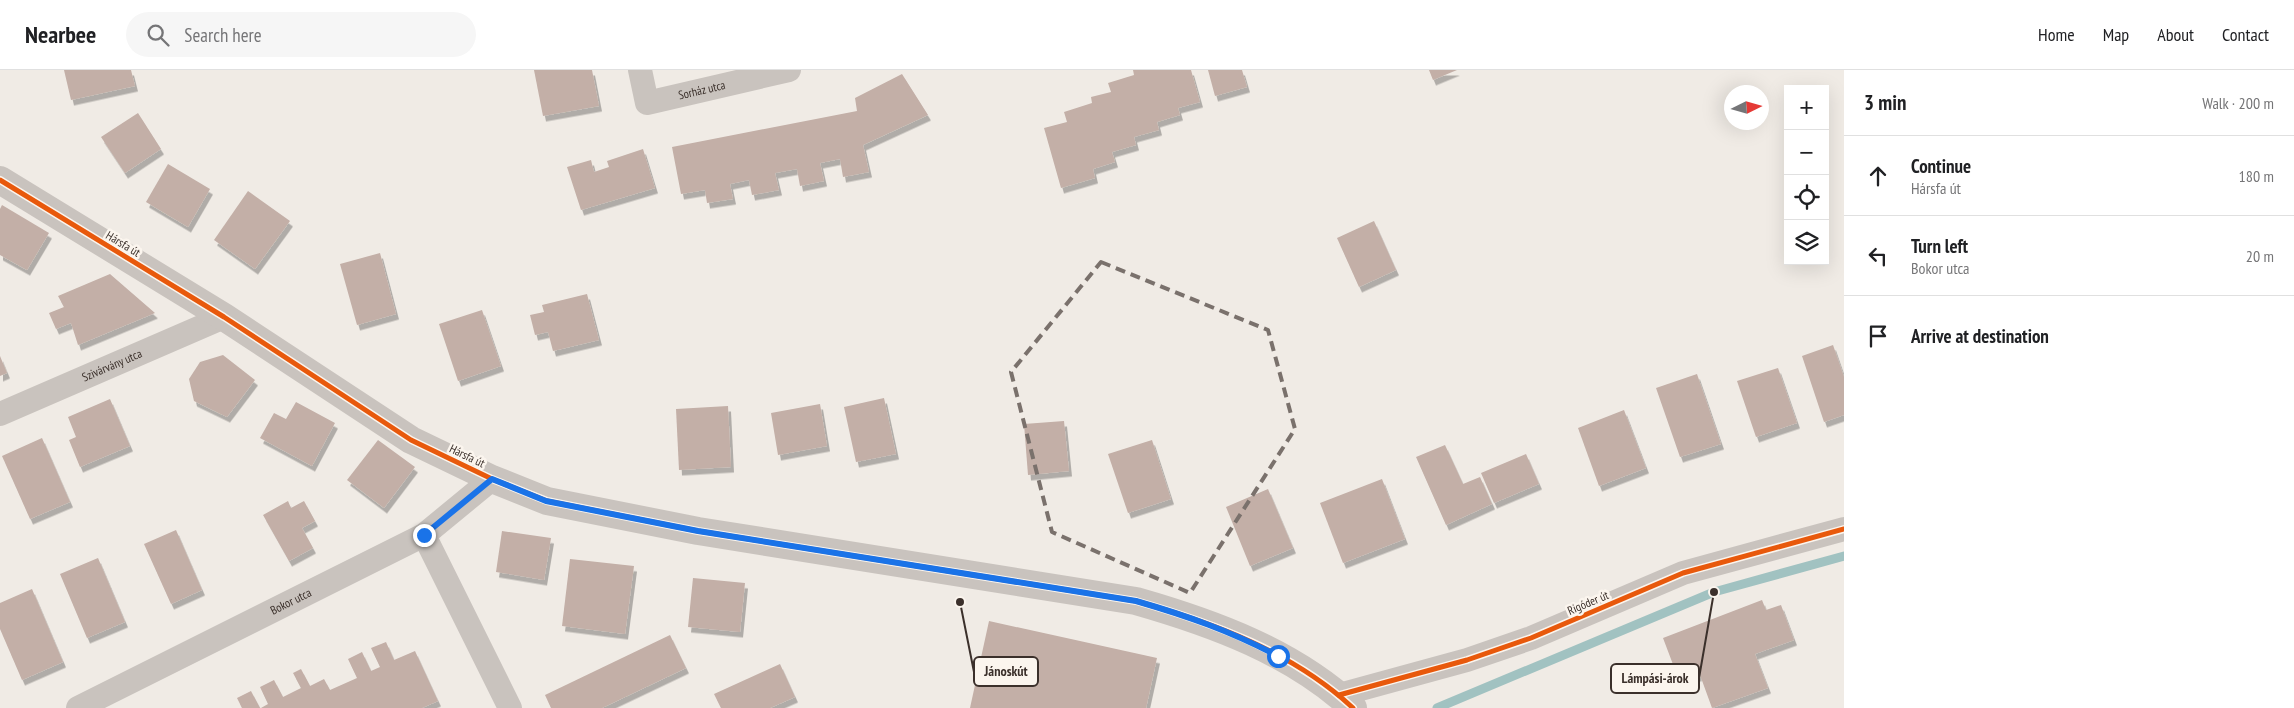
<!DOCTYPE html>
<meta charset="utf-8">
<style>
:root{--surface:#fff;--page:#f6f6f6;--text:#202124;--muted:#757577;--line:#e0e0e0}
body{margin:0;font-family:"PT Sans Narrow",sans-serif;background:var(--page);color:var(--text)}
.controls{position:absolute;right:15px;top:15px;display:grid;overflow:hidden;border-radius:0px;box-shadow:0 5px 20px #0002}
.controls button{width:45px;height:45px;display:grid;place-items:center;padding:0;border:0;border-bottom:1px solid var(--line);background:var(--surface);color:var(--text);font:25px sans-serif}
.compass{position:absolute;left:1724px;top:15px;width:45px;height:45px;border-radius:50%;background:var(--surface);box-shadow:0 5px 20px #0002;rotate:85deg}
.stop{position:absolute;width:15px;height:15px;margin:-11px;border:4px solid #1a73e8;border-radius:50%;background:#fff}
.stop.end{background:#1a73e8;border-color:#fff;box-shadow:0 1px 5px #0008}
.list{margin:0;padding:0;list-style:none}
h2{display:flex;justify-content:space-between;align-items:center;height:65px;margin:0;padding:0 20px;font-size:21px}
h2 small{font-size:16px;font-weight:400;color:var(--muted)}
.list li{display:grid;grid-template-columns:32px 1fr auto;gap:15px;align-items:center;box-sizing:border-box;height:80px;padding:0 20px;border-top:1px solid var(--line)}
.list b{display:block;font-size:19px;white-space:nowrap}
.list p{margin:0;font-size:16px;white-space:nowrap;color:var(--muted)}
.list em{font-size:16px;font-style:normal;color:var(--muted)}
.icon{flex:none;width:28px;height:28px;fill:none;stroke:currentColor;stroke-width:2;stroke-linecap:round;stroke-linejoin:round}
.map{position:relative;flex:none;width:1844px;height:638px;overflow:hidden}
header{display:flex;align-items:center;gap:30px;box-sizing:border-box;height:70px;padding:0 25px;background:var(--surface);border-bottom:1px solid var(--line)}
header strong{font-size:24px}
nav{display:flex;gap:28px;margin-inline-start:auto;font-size:18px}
.search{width:350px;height:45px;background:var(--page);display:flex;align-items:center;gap:12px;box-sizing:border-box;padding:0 18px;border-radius:28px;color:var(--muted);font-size:19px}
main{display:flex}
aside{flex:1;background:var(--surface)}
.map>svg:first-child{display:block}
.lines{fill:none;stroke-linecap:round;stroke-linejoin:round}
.stream{stroke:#a1c2c1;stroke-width:9}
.building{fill:#c3afa7;filter:url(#shadow)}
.minor{stroke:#c9c3be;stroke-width:24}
.tertiary{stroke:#c9c3be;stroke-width:28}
.cycleway-casing{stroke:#fbf5ee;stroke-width:8}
.cycleway{stroke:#e8590c;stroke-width:5}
.route{stroke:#1a73e8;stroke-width:6}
.marked{fill:none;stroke:#7a716c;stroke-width:4;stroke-dasharray:10 6;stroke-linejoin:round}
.labels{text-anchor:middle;stroke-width:5;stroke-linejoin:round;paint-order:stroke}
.street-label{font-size:12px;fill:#3b302b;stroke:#fbf5ee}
.leader{fill:none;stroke:#3b302b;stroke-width:2}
.callout-dot{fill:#3b302b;stroke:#fbf5ee;stroke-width:2}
.callout{fill:#fbf5ee;stroke:#3b302b;stroke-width:2}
.callout-label{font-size:14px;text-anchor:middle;font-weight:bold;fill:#3b302b}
</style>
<header>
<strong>Nearbee</strong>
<div class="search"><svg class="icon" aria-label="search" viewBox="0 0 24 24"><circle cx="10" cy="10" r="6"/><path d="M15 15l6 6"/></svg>Search here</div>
<nav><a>Home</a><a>Map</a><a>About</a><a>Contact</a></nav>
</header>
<main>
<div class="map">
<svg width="1844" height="638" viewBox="0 0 1844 638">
<defs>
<filter id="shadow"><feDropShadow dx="3" dy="5.5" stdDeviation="0" flood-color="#0004"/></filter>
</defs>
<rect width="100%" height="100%" fill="#f0ebe5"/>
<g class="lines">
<!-- stream -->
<path class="stream" d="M 1437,638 L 1714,522 L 1844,486"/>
</g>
<!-- building -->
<g class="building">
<path d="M 64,0 L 131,0 L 135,16 L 71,30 Z"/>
<path d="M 534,0 L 592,0 L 599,36 L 543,46 Z"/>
<path d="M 1133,0 L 1191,0 L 1200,32 L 1178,38 L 1180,45 L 1157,52 L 1159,60 L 1134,67 L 1136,75 L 1112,82 L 1115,92 L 1093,99 L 1095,108 L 1061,118 L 1044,58 L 1067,52 L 1064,42 L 1092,33 L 1091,27 L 1111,22 L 1108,13 L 1134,5 Z"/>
<path d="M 1208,0 L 1242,0 L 1247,17 L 1215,26 Z"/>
<path d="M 1429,0 L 1457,0 L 1433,10 Z"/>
<path d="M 902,4 L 928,45 L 863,75 L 869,102 L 843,107 L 840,89 L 820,93 L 824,111 L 800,116 L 797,99 L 775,103 L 779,120 L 752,125 L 749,110 L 730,114 L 733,129 L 707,133 L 705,120 L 681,124 L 672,77 L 857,41 L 855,28 Z"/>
<path d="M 138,43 L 161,79 L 125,103 L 101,67 Z"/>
<path d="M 643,79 L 655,118 L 581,140 L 567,97 L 591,90 L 594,102 L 609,97 L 607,91 Z"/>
<path d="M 168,94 L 210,119 L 188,157 L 146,132 Z"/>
<path d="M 248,121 L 290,151 L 255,199 L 214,170 Z"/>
<path d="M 2,135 L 49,163 L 27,200 L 0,185 L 0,139 Z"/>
<path d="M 1374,151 L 1396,200 L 1359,217 L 1337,168 Z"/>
<path d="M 380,183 L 396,244 L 357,255 L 340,194 Z"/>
<path d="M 110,204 L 155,243 L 78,275 L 71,253 L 56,259 L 49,243 L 64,237 L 58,226 Z"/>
<path d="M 587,224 L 599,270 L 553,281 L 548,262 L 535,265 L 530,245 L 544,242 L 542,235 Z"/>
<path d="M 482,240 L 501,296 L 458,311 L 439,254 Z"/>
<path d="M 1833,275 L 1844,307 L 1844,345 L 1824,352 L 1802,286 Z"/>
<path d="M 223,285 L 255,310 L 227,347 L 194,331 L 189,309 L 200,292 Z"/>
<path d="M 0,286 L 7,303 L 0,306 Z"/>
<path d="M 1778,298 L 1797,353 L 1756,367 L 1737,311 Z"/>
<path d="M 1697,304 L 1721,374 L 1680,387 L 1656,318 Z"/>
<path d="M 884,328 L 896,384 L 856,392 L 844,337 Z"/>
<path d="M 110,329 L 130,376 L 80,397 L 69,370 L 76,367 L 68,347 Z"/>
<path d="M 296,332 L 335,353 L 312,396 L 260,368 L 274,343 L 286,349 Z"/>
<path d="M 820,334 L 827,376 L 778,385 L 771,343 Z"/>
<path d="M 728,336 L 731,397 L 679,400 L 676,339 Z"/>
<path d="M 1624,340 L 1646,398 L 1599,416 L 1578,358 Z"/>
<path d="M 1064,351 L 1069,401 L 1028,405 L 1024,354 Z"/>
<path d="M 42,368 L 70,432 L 30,449 L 2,386 Z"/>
<path d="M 378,370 L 415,397 L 384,438 L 347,410 Z"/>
<path d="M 1152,370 L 1171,429 L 1128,443 L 1108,384 Z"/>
<path d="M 1445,375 L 1463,414 L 1480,407 L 1492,434 L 1446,455 L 1416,387 Z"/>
<path d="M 1526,384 L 1539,414 L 1494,433 L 1481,403 Z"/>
<path d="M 1382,409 L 1405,469 L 1343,493 L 1320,433 Z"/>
<path d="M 1268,419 L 1293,478 L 1250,496 L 1226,437 Z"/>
<path d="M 288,431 L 291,438 L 304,431 L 315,451 L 302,458 L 313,478 L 289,491 L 263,445 Z"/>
<path d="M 176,460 L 202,520 L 171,534 L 144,474 Z"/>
<path d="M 502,461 L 551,468 L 544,510 L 496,502 Z"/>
<path d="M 98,488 L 125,552 L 87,568 L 60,504 Z"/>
<path d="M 570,489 L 634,496 L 625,564 L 562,556 Z"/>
<path d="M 693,508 L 745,513 L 740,562 L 688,557 Z"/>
<path d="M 32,519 L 63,592 L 22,610 L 0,559 L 0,533 Z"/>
<path d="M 1762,530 L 1766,540 L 1781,535 L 1794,570 L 1755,584 L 1768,618 L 1712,638 L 1700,605 L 1680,613 L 1663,568 Z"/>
<path d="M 989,551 L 1157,588 L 1146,638 L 970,638 Z"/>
<path d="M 670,565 L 686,598 L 602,638 L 551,638 L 545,625 Z"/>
<path d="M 386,572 L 394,590 L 415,581 L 438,631 L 422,638 L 261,638 L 268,634 L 260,617 L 274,610 L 283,627 L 301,618 L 293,603 L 301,599 L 310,616 L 324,609 L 330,620 L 357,608 L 348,589 L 362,582 L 371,601 L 380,597 L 371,578 Z"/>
<path d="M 780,594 L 795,627 L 770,638 L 721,638 L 714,624 Z"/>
<path d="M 251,621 L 260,638 L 242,638 L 237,628 Z"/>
</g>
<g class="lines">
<!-- minor -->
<g class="minor">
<path id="s1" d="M 640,0 L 647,33 L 789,0"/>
<path id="s2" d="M 0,344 L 224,247"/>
<path d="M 424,465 L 510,638"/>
<path d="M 1339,625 L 1467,590 L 1531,568 L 1683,503 L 1844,459"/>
<path id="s3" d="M 78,638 L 424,465 L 492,409"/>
</g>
<!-- tertiary -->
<path class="tertiary" d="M 0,110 L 224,247 L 411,370 L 492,409 L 547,431 L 698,461 L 1136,531 C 1213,553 1293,582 1353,638"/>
<!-- cycleway casing -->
<g class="cycleway-casing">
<g id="cycleway">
<path d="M 0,110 L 224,247 L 411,370 L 492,409 L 547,431 L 698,461 L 1136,531 C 1213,553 1293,582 1353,638"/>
<path d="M 1339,625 L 1467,590 L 1531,568 L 1683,503 L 1844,459"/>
</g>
</g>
<!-- cycleway -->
<use href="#cycleway" class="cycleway"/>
</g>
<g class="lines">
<!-- route -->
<path class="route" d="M 424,465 L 492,409 L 546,431 L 698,461 L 1136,531 C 1188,546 1230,561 1278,586"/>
</g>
<!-- marked area -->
<path class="marked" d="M 1101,192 L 1268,260 L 1295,359 L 1190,523 L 1052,462 L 1011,302 Z"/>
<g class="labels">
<!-- street labels -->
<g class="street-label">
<text dy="4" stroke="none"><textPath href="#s1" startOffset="90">Sorház utca</textPath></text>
<text transform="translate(123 174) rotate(31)" y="4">Hársfa út</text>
<text dy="4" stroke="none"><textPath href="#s2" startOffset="122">Szivárvány utca</textPath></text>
<text transform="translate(467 386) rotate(26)" y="4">Hársfa út</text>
<text dy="4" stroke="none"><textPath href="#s3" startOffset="238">Bokor utca</textPath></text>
<text transform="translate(1588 533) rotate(-23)" y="4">Rigóder út</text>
</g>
</g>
<!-- callouts -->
<path class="leader" d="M960 532L974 602M1714 522L1699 608"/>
<g class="callout-dot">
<circle cx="960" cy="532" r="5"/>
<circle cx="1714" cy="522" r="5"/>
</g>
<g class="callout">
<rect x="974" y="587" width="64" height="29" rx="5"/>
<rect x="1611" y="594" width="88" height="29" rx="5"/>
</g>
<g class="callout-label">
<text x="1006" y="606">Jánoskút</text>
<text x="1655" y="613">Lámpási-árok</text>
</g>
</svg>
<div class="controls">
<button>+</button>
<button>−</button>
<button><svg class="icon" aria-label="locate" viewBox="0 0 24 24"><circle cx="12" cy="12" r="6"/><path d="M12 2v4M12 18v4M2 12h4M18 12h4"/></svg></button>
<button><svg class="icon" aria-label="layers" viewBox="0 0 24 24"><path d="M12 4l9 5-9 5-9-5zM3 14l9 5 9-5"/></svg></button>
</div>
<svg class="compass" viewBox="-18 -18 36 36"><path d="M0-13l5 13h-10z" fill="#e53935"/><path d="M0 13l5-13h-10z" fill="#757577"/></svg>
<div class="stop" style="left:1278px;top:586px"></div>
<div class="stop end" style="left:424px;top:465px"></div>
</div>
<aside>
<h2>3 min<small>Walk · 200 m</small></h2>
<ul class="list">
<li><svg class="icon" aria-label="ahead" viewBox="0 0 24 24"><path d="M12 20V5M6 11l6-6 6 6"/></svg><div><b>Continue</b><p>Hársfa út</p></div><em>180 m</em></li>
<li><svg class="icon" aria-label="left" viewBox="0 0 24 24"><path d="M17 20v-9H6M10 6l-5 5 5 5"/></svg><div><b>Turn left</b><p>Bokor utca</p></div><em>20 m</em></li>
<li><svg class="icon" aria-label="arrive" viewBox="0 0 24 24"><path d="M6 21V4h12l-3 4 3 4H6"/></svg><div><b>Arrive at destination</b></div></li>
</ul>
</aside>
</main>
